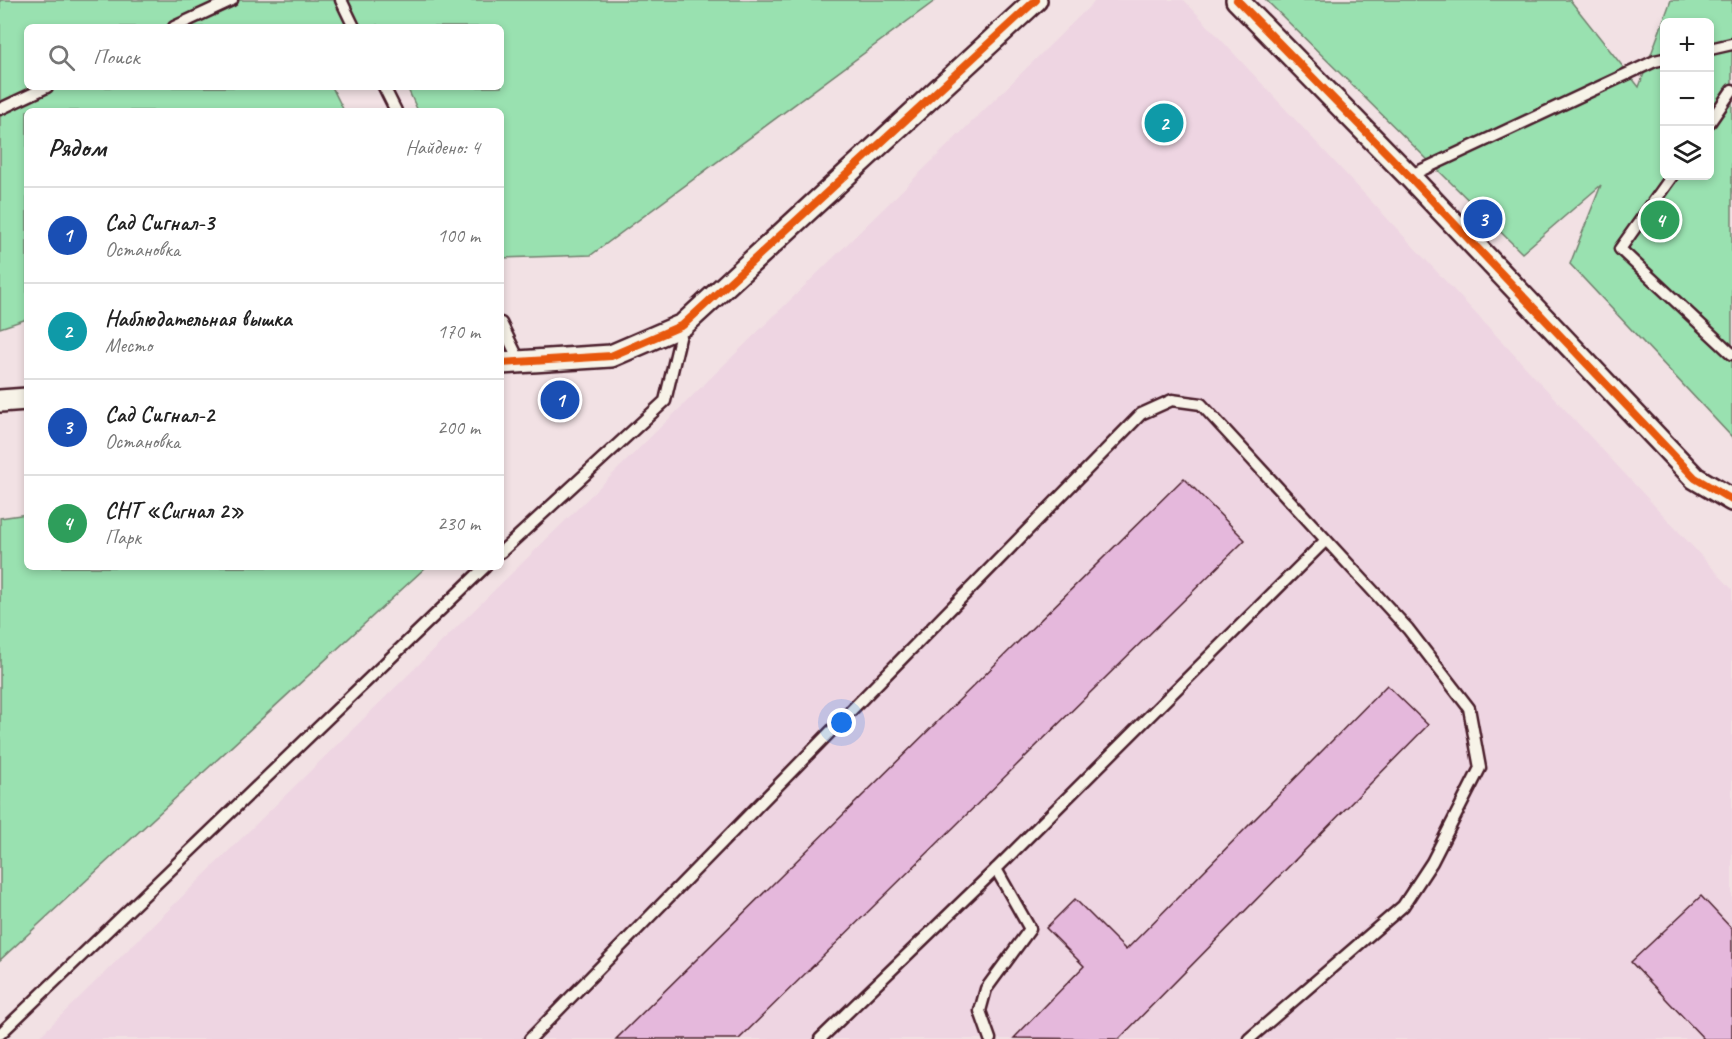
<!DOCTYPE html>
<html lang="ru">
<meta charset="utf-8">
<style>
:root{--surface:#fff;--page:#f2f2f2;--text:#222;--muted:#767676;--line:#e0e0e0;--accent:#b45309}
body{margin:0;font-family:Caveat,sans-serif;background:var(--page);color:var(--text)}
.controls{position:absolute;right:18px;top:18px;display:grid;overflow:hidden;border-radius:9px;box-shadow:0 3px 9px #0003}
.controls button{width:54px;height:54px;display:grid;place-items:center;padding:0;border:0;border-bottom:2px solid var(--line);background:var(--surface);color:var(--text);font:30px sans-serif}
.you{position:absolute;left:842px;top:723px;width:21px;height:21px;margin:-15px;border:4px solid #fff;border-radius:50%;background:#1a73e8;box-shadow:0 0 0 9px #1a73e833}
.badge{display:grid;place-items:center;width:39px;height:39px;border-radius:50%;background:var(--accent);color:#fff;font-size:20px;font-weight:700}
.pin{position:absolute;translate:-50% -50%;border:3px solid #fff;box-shadow:0 2px 6px #0006}
.list{margin:0;padding:0;list-style:none}
h2{display:flex;justify-content:space-between;align-items:center;height:78px;margin:0;padding:0 24px;font-size:26px}
h2 small{font-size:20px;font-weight:400;color:var(--muted)}
.list li{display:grid;grid-template-columns:39px 1fr auto;gap:18px;align-items:center;box-sizing:border-box;height:96px;padding:0 24px;border-top:2px solid var(--line)}
.list b{display:block;font-size:22px;white-space:nowrap}
.list p{margin:0;font-size:20px;white-space:nowrap;color:var(--muted)}
.list em{font-size:20px;font-style:normal;color:var(--muted)}
.icon{flex:none;width:33px;height:33px;fill:none;stroke:currentColor;stroke-width:2;stroke-linecap:round;stroke-linejoin:round}
.map{position:relative;flex:none;width:1732px;height:1039px;overflow:hidden}
.search{position:absolute;background:var(--surface);box-shadow:0 3px 9px #0003;left:24px;top:24px;width:480px;height:66px;display:flex;align-items:center;gap:15px;box-sizing:border-box;padding:0 21px;border-radius:9px;color:var(--muted);font-size:22px}
.panel{position:absolute;background:var(--surface);box-shadow:0 3px 9px #0003;left:24px;top:108px;width:480px;height:462px;border-radius:9px}
.map>svg:first-child{display:block}
.built{fill:#eed5e2}
.green{fill:#99e1b0;stroke:#72806e;stroke-width:1.5;fill-rule:evenodd}
.building{fill:#e5b8dc;stroke:#4a1f2b;stroke-width:1.5}
.lines{fill:none;stroke-linecap:round;stroke-linejoin:round}
.lane-casing{stroke:#4a1f2b;stroke-width:15}
.street-casing{stroke:#4a1f2b;stroke-width:26}
.lane{stroke:#f7f3e8;stroke-width:10}
.street{stroke:#f7f3e8;stroke-width:21}
.cycleway-casing{stroke:#f7f3e8;stroke-width:11}
.cycleway{stroke:#e8590c;stroke-width:8}
</style>
<div class="map">
<svg width="1732" height="1039" viewBox="0 0 1732 1039">
<rect width="100%" height="100%" fill="#f2e1e4"/>
<filter id="ink" filterUnits="userSpaceOnUse"><feTurbulence type="fractalNoise" baseFrequency=".0167" numOctaves="2"/><feDisplacementMap in="SourceGraphic" scale="12" xChannelSelector="R" yChannelSelector="G"/><feConvolveMatrix kernelMatrix="1 2 1 2 8 2 1 2 1" color-interpolation-filters="sRGB"/></filter>
<g filter="url(#ink)">
<!-- built -->
<path class="built" d="M 1096,0 L 1184,0 L 1732,589 L 1732,1039 L 37,1039 Z"/>
<!-- green -->
<g class="green">
<path d="M 0,0 L 936,0 L 591,255 L 501,258 L 501,111 L 418,111 L 407,87 L 501,87 L 501,27 L 378,27 L 377,25 L 375,27 L 27,27 L 27,87 L 332,87 L 344,111 L 27,111 L 27,319 L 0,328 Z"/>
<path d="M 1266,0 L 1570,0 L 1639,87 L 1671,0 L 1732,0 L 1732,437 L 1570,264 L 1601,185 L 1522,253 ZM 1664,22 L 1710,22 L 1710,176 L 1664,176 Z"/>
<path d="M 27,514 L 27,567 L 426,567 L 0,960 L 0,518 Z"/>
</g>
<!-- building -->
<g class="building">
<path d="M 1164,113 L 1174,124 L 1164,133 L 1154,122 Z"/>
<path d="M 1184,478 L 1245,540 L 739,1039 L 616,1039 Z"/>
<path d="M 1387,685 L 1428,725 L 1119,1039 L 1014,1038 L 1084,966 L 1046,928 L 1075,899 L 1126,950 Z"/>
<path d="M 1701,896 L 1732,929 L 1732,1039 L 1704,1039 L 1631,962 Z"/>
</g>
<g class="lines">
<!-- lane casing -->
<g class="lane-casing">
<g id="lane">
<path d="M 341,0 L 354,27"/>
<path d="M 174,27 L 232,0"/>
<path d="M 1710,49 L 1732,44"/>
<path d="M 384,87 L 396,111"/>
<path d="M 0,109 L 47,87"/>
<path d="M 1710,122 L 1732,90"/>
<path d="M 1409,176 L 1655,61 L 1664,59"/>
<path d="M 1672,176 L 1620,249 L 1732,354"/>
<path d="M 501,323 L 520,362"/>
<path d="M 501,552 L 665,401 L 683,325"/>
<path d="M 0,1034 L 485,567"/>
<path d="M 530,1039 L 1141,414 L 1172,400 L 1201,404 L 1408,629 L 1469,708 L 1480,768 L 1432,862 L 1403,906 L 1249,1039"/>
<path d="M 820,1039 L 996,869 L 1326,540"/>
<path d="M 990,1039 L 980,1011 L 986,989 L 1030,929 L 996,869"/>
</g>
</g>
<!-- street casing -->
<g class="street-casing">
<g id="street">
<path d="M 1237,0 L 1409,176 L 1695,478 L 1732,500"/>
<path d="M 501,363 L 611,356 L 683,325 L 1036,0"/>
<path d="M 0,401 L 27,399"/>
</g>
</g>
<!-- lane -->
<use href="#lane" class="lane"/>
<!-- street -->
<use href="#street" class="street"/>
<!-- cycleway casing -->
<g class="cycleway-casing">
<g id="cycleway">
<path d="M 1237,0 L 1409,176 L 1695,478 L 1732,500"/>
<path d="M 501,363 L 611,356 L 683,325 L 1036,0"/>
</g>
</g>
<!-- cycleway -->
<use href="#cycleway" class="cycleway"/>
</g>
</g>
</svg>
<div class="controls">
<button>+</button>
<button>−</button>
<button><svg class="icon" aria-label="layers" viewBox="0 0 24 24"><path d="M12 4l9 5-9 5-9-5zM3 14l9 5 9-5"/></svg></button>
</div>
<div class="you"></div>
<div class="pin badge" style="left:560px;top:400px;background:#1a4fb4">1</div>
<div class="pin badge" style="left:1164px;top:123px;background:#0f9aa8">2</div>
<div class="pin badge" style="left:1483px;top:219px;background:#1a4fb4">3</div>
<div class="pin badge" style="left:1660px;top:220px;background:#2e9e5b">4</div>
<div class="search"><svg class="icon" aria-label="search" viewBox="0 0 24 24"><circle cx="10" cy="10" r="6"/><path d="M15 15l6 6"/></svg>Поиск</div>
<section class="panel">
<h2>Рядом<small>Найдено: 4</small></h2>
<ul class="list">
<li><span class="badge" style="background:#1a4fb4">1</span><div><b>Сад Сигнал-3</b><p>Остановка</p></div><em>100 m</em></li>
<li><span class="badge" style="background:#0f9aa8">2</span><div><b>Наблюдательная вышка</b><p>Место</p></div><em>170 m</em></li>
<li><span class="badge" style="background:#1a4fb4">3</span><div><b>Сад Сигнал-2</b><p>Остановка</p></div><em>200 m</em></li>
<li><span class="badge" style="background:#2e9e5b">4</span><div><b>СНТ «Сигнал 2»</b><p>Парк</p></div><em>230 m</em></li>
</ul>
</section>
</div>
